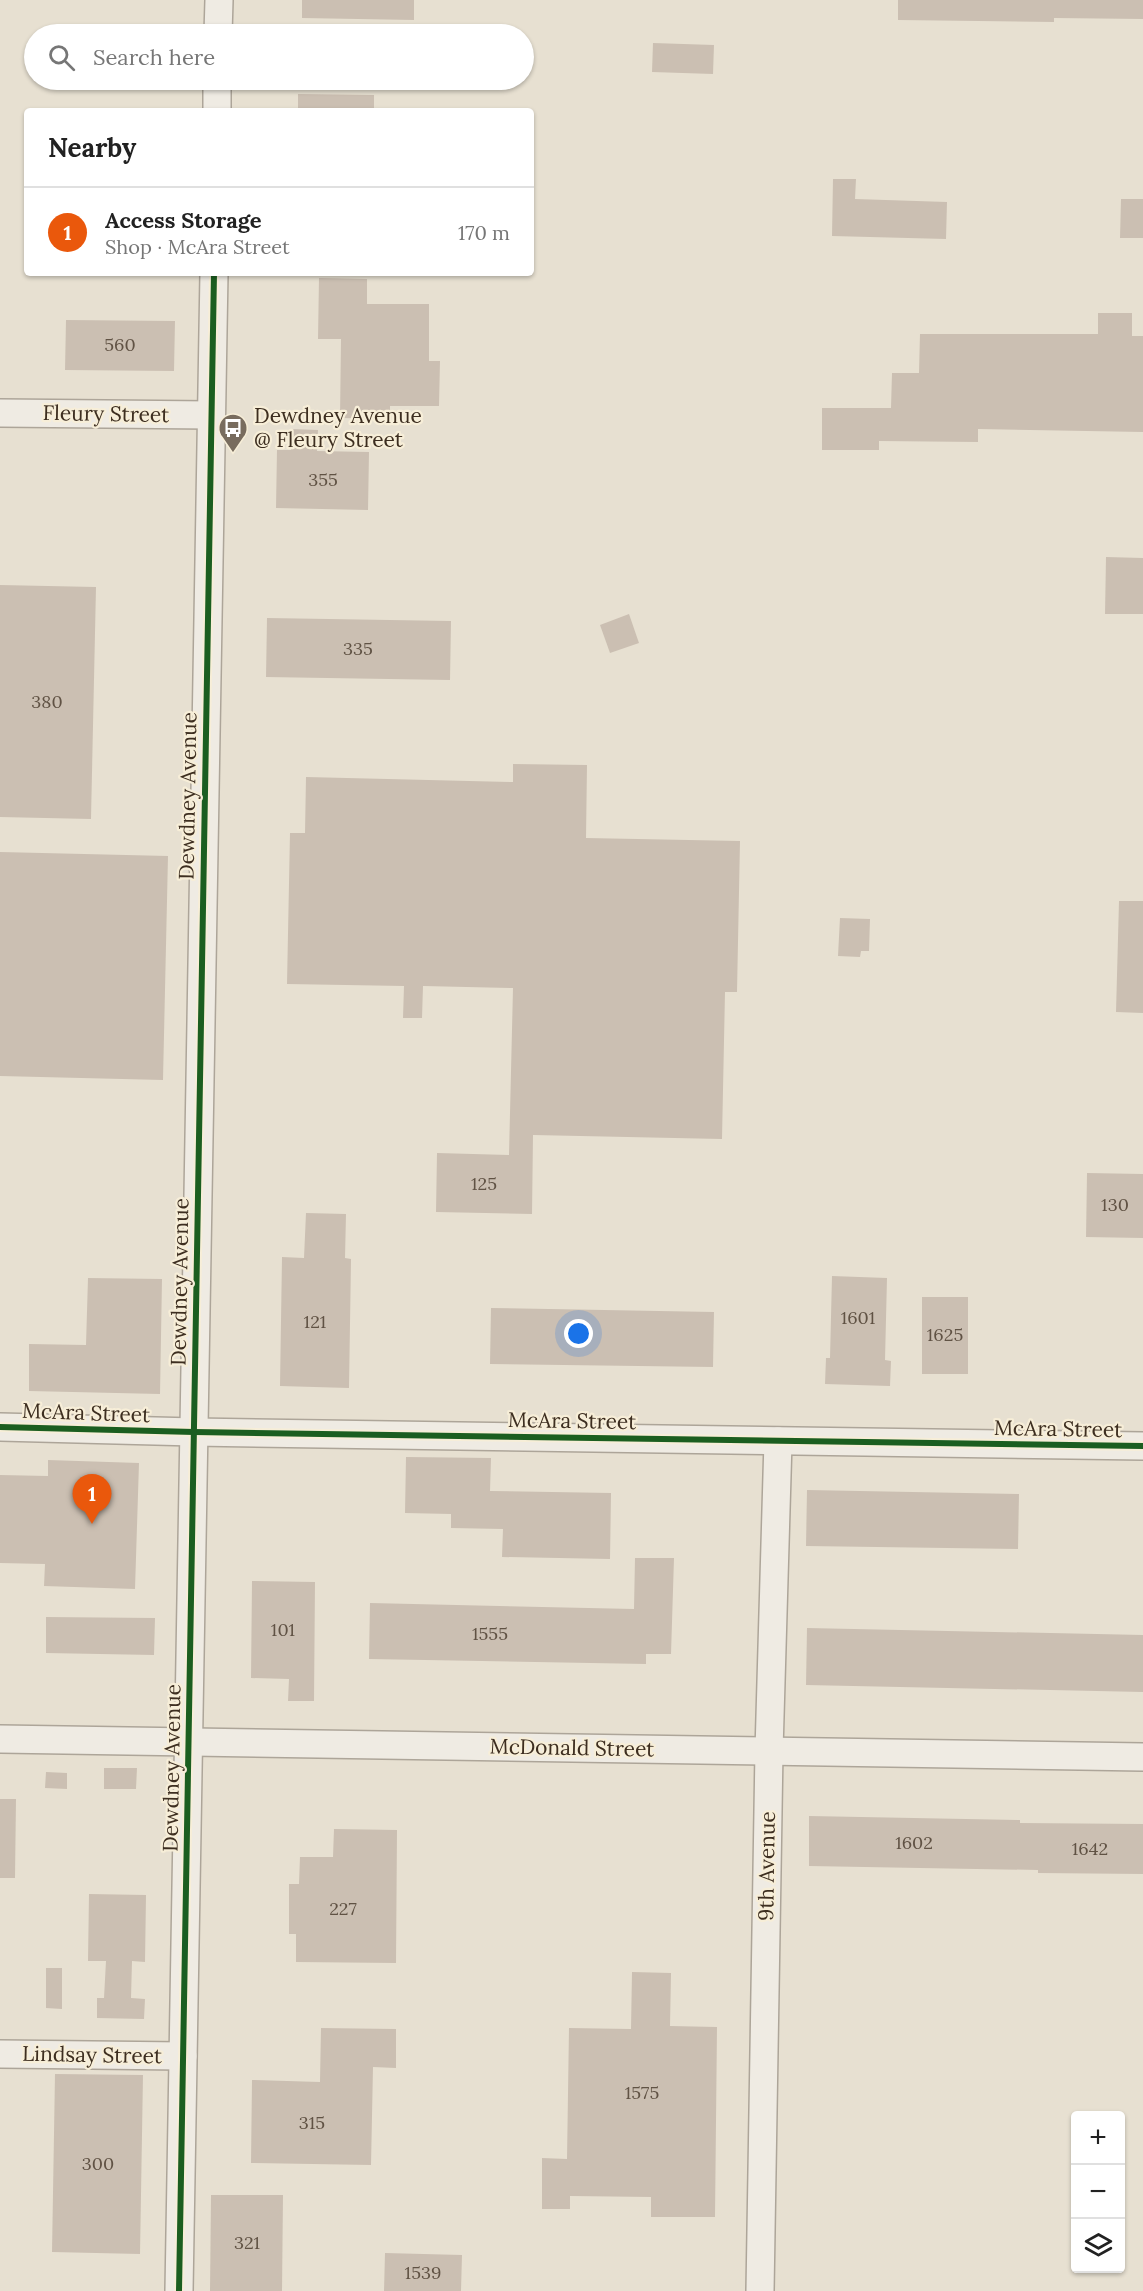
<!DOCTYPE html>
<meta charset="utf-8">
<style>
:root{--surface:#fff;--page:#f6f6f6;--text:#222;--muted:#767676;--line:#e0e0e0;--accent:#ea580c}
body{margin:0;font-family:Lora,serif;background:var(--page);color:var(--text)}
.controls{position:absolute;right:18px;bottom:18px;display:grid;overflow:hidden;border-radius:6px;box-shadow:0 2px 4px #0004}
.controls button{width:54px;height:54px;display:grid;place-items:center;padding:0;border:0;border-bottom:2px solid var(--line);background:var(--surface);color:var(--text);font:30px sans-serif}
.you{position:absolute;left:579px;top:1334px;width:21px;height:21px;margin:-15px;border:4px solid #fff;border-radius:50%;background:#1a73e8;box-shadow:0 0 0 9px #1a73e833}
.badge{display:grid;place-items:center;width:39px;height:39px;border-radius:50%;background:var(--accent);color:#fff;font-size:20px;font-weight:700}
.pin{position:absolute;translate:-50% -50px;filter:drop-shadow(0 2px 3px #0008)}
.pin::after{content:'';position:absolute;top:32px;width:21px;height:18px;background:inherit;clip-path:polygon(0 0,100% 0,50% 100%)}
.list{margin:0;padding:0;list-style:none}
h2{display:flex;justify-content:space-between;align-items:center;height:78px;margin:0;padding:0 24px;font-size:26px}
h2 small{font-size:20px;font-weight:400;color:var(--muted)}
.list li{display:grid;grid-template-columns:39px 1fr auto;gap:18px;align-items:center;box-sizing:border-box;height:90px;padding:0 24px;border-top:2px solid var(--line)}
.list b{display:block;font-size:22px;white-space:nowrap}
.list p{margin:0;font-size:20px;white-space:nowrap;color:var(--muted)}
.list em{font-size:20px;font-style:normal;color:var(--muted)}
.icon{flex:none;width:33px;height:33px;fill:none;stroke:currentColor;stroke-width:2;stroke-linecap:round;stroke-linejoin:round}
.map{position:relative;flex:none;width:1143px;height:2291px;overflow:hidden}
.search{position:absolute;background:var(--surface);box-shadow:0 2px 4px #0004;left:24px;top:24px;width:510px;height:66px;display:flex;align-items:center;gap:15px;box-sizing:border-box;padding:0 21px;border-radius:33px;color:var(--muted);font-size:22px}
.panel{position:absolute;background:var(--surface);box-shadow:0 2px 4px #0004;left:24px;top:108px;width:510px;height:168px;border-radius:6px}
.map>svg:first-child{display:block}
.building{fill:#cbbfb2}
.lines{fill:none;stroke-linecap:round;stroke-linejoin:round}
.minor-casing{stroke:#ada599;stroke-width:30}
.minor{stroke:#efebe3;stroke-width:27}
.cycleway-casing{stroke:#f7eed8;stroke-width:10}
.cycleway{stroke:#1b5e20;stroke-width:6}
.labels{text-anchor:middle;stroke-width:4.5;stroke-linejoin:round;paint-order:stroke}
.number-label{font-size:18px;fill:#605244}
.street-label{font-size:21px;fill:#3d2e20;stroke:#f7eed8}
.poi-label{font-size:21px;fill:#3d2e20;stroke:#f7eed8;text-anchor:start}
</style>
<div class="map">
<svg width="1143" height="2291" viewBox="0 0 1143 2291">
<rect width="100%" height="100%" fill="#e7e0d1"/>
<!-- building -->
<g class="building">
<path d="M 302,0 L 414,0 L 414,20 L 302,18 Z"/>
<path d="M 898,0 L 1143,0 L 1143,19 L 1054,18 L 1054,22 L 898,20 Z"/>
<path d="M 653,43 L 714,45 L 713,74 L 652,72 Z"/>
<path d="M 298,94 L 374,95 L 374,111 L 298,111 Z"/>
<path d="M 833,179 L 856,179 L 855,199 L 947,202 L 946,239 L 832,236 Z"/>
<path d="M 1121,199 L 1143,199 L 1143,238 L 1120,238 Z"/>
<path d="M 319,278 L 367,279 L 367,304 L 429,304 L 429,361 L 440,361 L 439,406 L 390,406 L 390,419 L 340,418 L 341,339 L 318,339 Z"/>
<path d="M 1098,313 L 1132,313 L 1132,336 L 1143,336 L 1143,432 L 978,429 L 978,442 L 879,441 L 879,450 L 822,450 L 822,408 L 891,408 L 892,373 L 919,373 L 920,334 L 1098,334 Z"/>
<path d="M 66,320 L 175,321 L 174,371 L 65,370 Z"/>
<path d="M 291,429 L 318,430 L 317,451 L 369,452 L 368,510 L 276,508 L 277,450 L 291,450 Z"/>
<path d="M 1106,557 L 1143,558 L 1143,614 L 1105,614 Z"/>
<path d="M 0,585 L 96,587 L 91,819 L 0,817 Z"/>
<path d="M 629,614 L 639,643 L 610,653 L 600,625 Z"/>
<path d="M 267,618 L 451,621 L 450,680 L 266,677 Z"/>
<path d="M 513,764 L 587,765 L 586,838 L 740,841 L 737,992 L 725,992 L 722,1139 L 533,1135 L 532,1214 L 436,1212 L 437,1153 L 509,1155 L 513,988 L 423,986 L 422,1018 L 403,1018 L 404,986 L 287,984 L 290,833 L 305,833 L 306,777 L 513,782 Z"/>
<path d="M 0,852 L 168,856 L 163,1080 L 0,1076 Z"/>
<path d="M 1119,901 L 1143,901 L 1143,1013 L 1116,1012 Z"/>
<path d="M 840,918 L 870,919 L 869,951 L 861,951 L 860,957 L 838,956 Z"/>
<path d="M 1087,1173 L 1143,1174 L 1143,1238 L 1086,1237 Z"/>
<path d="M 306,1213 L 346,1214 L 345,1258 L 351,1259 L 349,1388 L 280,1386 L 282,1257 L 304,1258 Z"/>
<path d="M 832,1276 L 887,1278 L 885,1360 L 891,1361 L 890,1386 L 825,1384 L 826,1358 L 830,1358 Z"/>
<path d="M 88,1278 L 162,1279 L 160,1394 L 29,1391 L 29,1344 L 86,1345 Z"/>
<rect x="922" y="1297" width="46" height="77"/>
<path d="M 491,1308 L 714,1312 L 713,1367 L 490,1364 Z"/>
<path d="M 406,1457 L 491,1458 L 490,1491 L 611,1493 L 610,1559 L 502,1557 L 503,1529 L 451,1528 L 451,1514 L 405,1513 Z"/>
<path d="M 48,1460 L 139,1463 L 135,1589 L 44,1586 L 45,1564 L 0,1563 L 0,1475 L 48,1476 Z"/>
<path d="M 807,1490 L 1019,1494 L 1018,1549 L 806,1546 Z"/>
<path d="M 635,1558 L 674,1558 L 671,1654 L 646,1654 L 646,1664 L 369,1659 L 370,1603 L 634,1609 Z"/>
<path d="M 252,1581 L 315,1582 L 314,1701 L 288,1701 L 289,1679 L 251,1678 Z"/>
<path d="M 46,1617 L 155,1618 L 154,1655 L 46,1653 Z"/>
<path d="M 807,1628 L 1143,1635 L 1143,1692 L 806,1685 Z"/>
<path d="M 104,1768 L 137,1768 L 136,1789 L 104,1789 Z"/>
<path d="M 46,1772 L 67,1773 L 67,1789 L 45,1788 Z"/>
<path d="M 0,1799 L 16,1799 L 15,1878 L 0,1878 Z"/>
<path d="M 809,1816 L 1020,1820 L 1020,1823 L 1143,1824 L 1143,1874 L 1038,1873 L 1038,1870 L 809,1866 Z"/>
<path d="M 334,1829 L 397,1830 L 396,1963 L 296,1962 L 296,1934 L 289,1934 L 289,1884 L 299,1884 L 300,1857 L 333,1857 Z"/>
<path d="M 89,1894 L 146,1895 L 145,1962 L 132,1961 L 131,1998 L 145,1999 L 144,2019 L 97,2018 L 97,1998 L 104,1998 L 106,1961 L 88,1961 Z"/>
<path d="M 46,1968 L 62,1968 L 62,2009 L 46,2008 Z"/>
<path d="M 632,1972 L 671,1973 L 670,2026 L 717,2027 L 715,2217 L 651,2217 L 651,2197 L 570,2196 L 570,2209 L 542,2209 L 542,2158 L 567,2159 L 569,2028 L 631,2029 Z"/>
<path d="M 321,2028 L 396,2029 L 396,2068 L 373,2067 L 371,2165 L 251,2163 L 252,2080 L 320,2082 Z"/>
<path d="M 55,2074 L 143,2075 L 140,2254 L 52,2252 Z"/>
<path d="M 211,2195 L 283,2195 L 282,2291 L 210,2291 Z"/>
<path d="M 385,2253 L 462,2255 L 461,2291 L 384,2291 Z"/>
</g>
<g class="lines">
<!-- minor casing -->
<g class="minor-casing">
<g id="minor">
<path d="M 218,34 L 219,0"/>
<path d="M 217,111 L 217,80"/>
<path d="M 0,413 L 211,415"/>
<path d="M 0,1427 L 194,1432 L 1143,1446"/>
<path d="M 0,1739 L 1143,1757"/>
<path d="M 0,2054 L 183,2056"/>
<path d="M 179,2291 L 214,273"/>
<path d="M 760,2291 L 769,1751 L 778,1441"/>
</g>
</g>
<!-- minor -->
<use href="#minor" class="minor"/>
<!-- cycleway casing -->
<g class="cycleway-casing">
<g id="cycleway">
<path d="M 0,1427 L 194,1432 L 1143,1446"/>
<path d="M 179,2291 L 214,273"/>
</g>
</g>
<!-- cycleway -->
<use href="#cycleway" class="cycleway"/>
</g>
<!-- icons -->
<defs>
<g id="bus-pin" transform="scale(1.5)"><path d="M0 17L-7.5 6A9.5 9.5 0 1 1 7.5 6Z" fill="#786c5e" stroke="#f7eed8"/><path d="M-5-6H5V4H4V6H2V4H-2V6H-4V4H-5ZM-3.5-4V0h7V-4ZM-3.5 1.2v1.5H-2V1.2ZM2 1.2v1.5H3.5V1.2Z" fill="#fff"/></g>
</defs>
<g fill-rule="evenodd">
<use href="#bus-pin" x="233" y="428"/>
</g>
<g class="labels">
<!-- number labels -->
<g class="number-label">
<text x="120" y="351">560</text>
<text x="323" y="486">355</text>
<text x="358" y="655">335</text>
<text x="47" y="708">380</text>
<text x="484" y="1190">125</text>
<text x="1115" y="1211">130</text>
<text x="858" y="1324">1601</text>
<text x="315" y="1328">121</text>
<text x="945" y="1341">1625</text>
<text x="283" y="1636">101</text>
<text x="490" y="1640">1555</text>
<text x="914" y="1849">1602</text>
<text x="1090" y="1855">1642</text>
<text x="343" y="1915">227</text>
<text x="642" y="2099">1575</text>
<text x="312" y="2129">315</text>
<text x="98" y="2170">300</text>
<text x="247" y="2249">321</text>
<text x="423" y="2279">1539</text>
</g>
<!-- street labels -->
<g class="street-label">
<text transform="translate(106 414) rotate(1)" y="7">Fleury Street</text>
<text transform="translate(188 796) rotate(-89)" y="7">Dewdney Avenue</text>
<text transform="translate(180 1282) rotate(-89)" y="7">Dewdney Avenue</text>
<text transform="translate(86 1413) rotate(2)" y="7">McAra Street</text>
<text transform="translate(572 1421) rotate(1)" y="7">McAra Street</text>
<text transform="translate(1058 1429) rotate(1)" y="7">McAra Street</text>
<text transform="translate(572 1748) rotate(1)" y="7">McDonald Street</text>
<text transform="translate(172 1768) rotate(-89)" y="7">Dewdney Avenue</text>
<text transform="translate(767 1866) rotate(-89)" y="7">9th Avenue</text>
<text transform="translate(92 2055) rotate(1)" y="7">Lindsay Street</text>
</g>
<!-- poi labels -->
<g class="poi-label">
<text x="254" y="423">Dewdney Avenue<tspan x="254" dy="24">@ Fleury Street</tspan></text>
</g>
</g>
</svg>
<div class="controls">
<button>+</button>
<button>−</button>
<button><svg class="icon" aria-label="layers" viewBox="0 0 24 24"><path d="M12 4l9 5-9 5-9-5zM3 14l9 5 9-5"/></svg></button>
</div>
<div class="you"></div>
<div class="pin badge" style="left:92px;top:1524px">1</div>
<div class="search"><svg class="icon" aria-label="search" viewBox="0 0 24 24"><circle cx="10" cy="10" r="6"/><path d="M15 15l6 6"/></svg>Search here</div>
<section class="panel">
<h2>Nearby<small></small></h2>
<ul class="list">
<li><span class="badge">1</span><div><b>Access Storage</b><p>Shop · McAra Street</p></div><em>170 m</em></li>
</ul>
</section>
</div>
